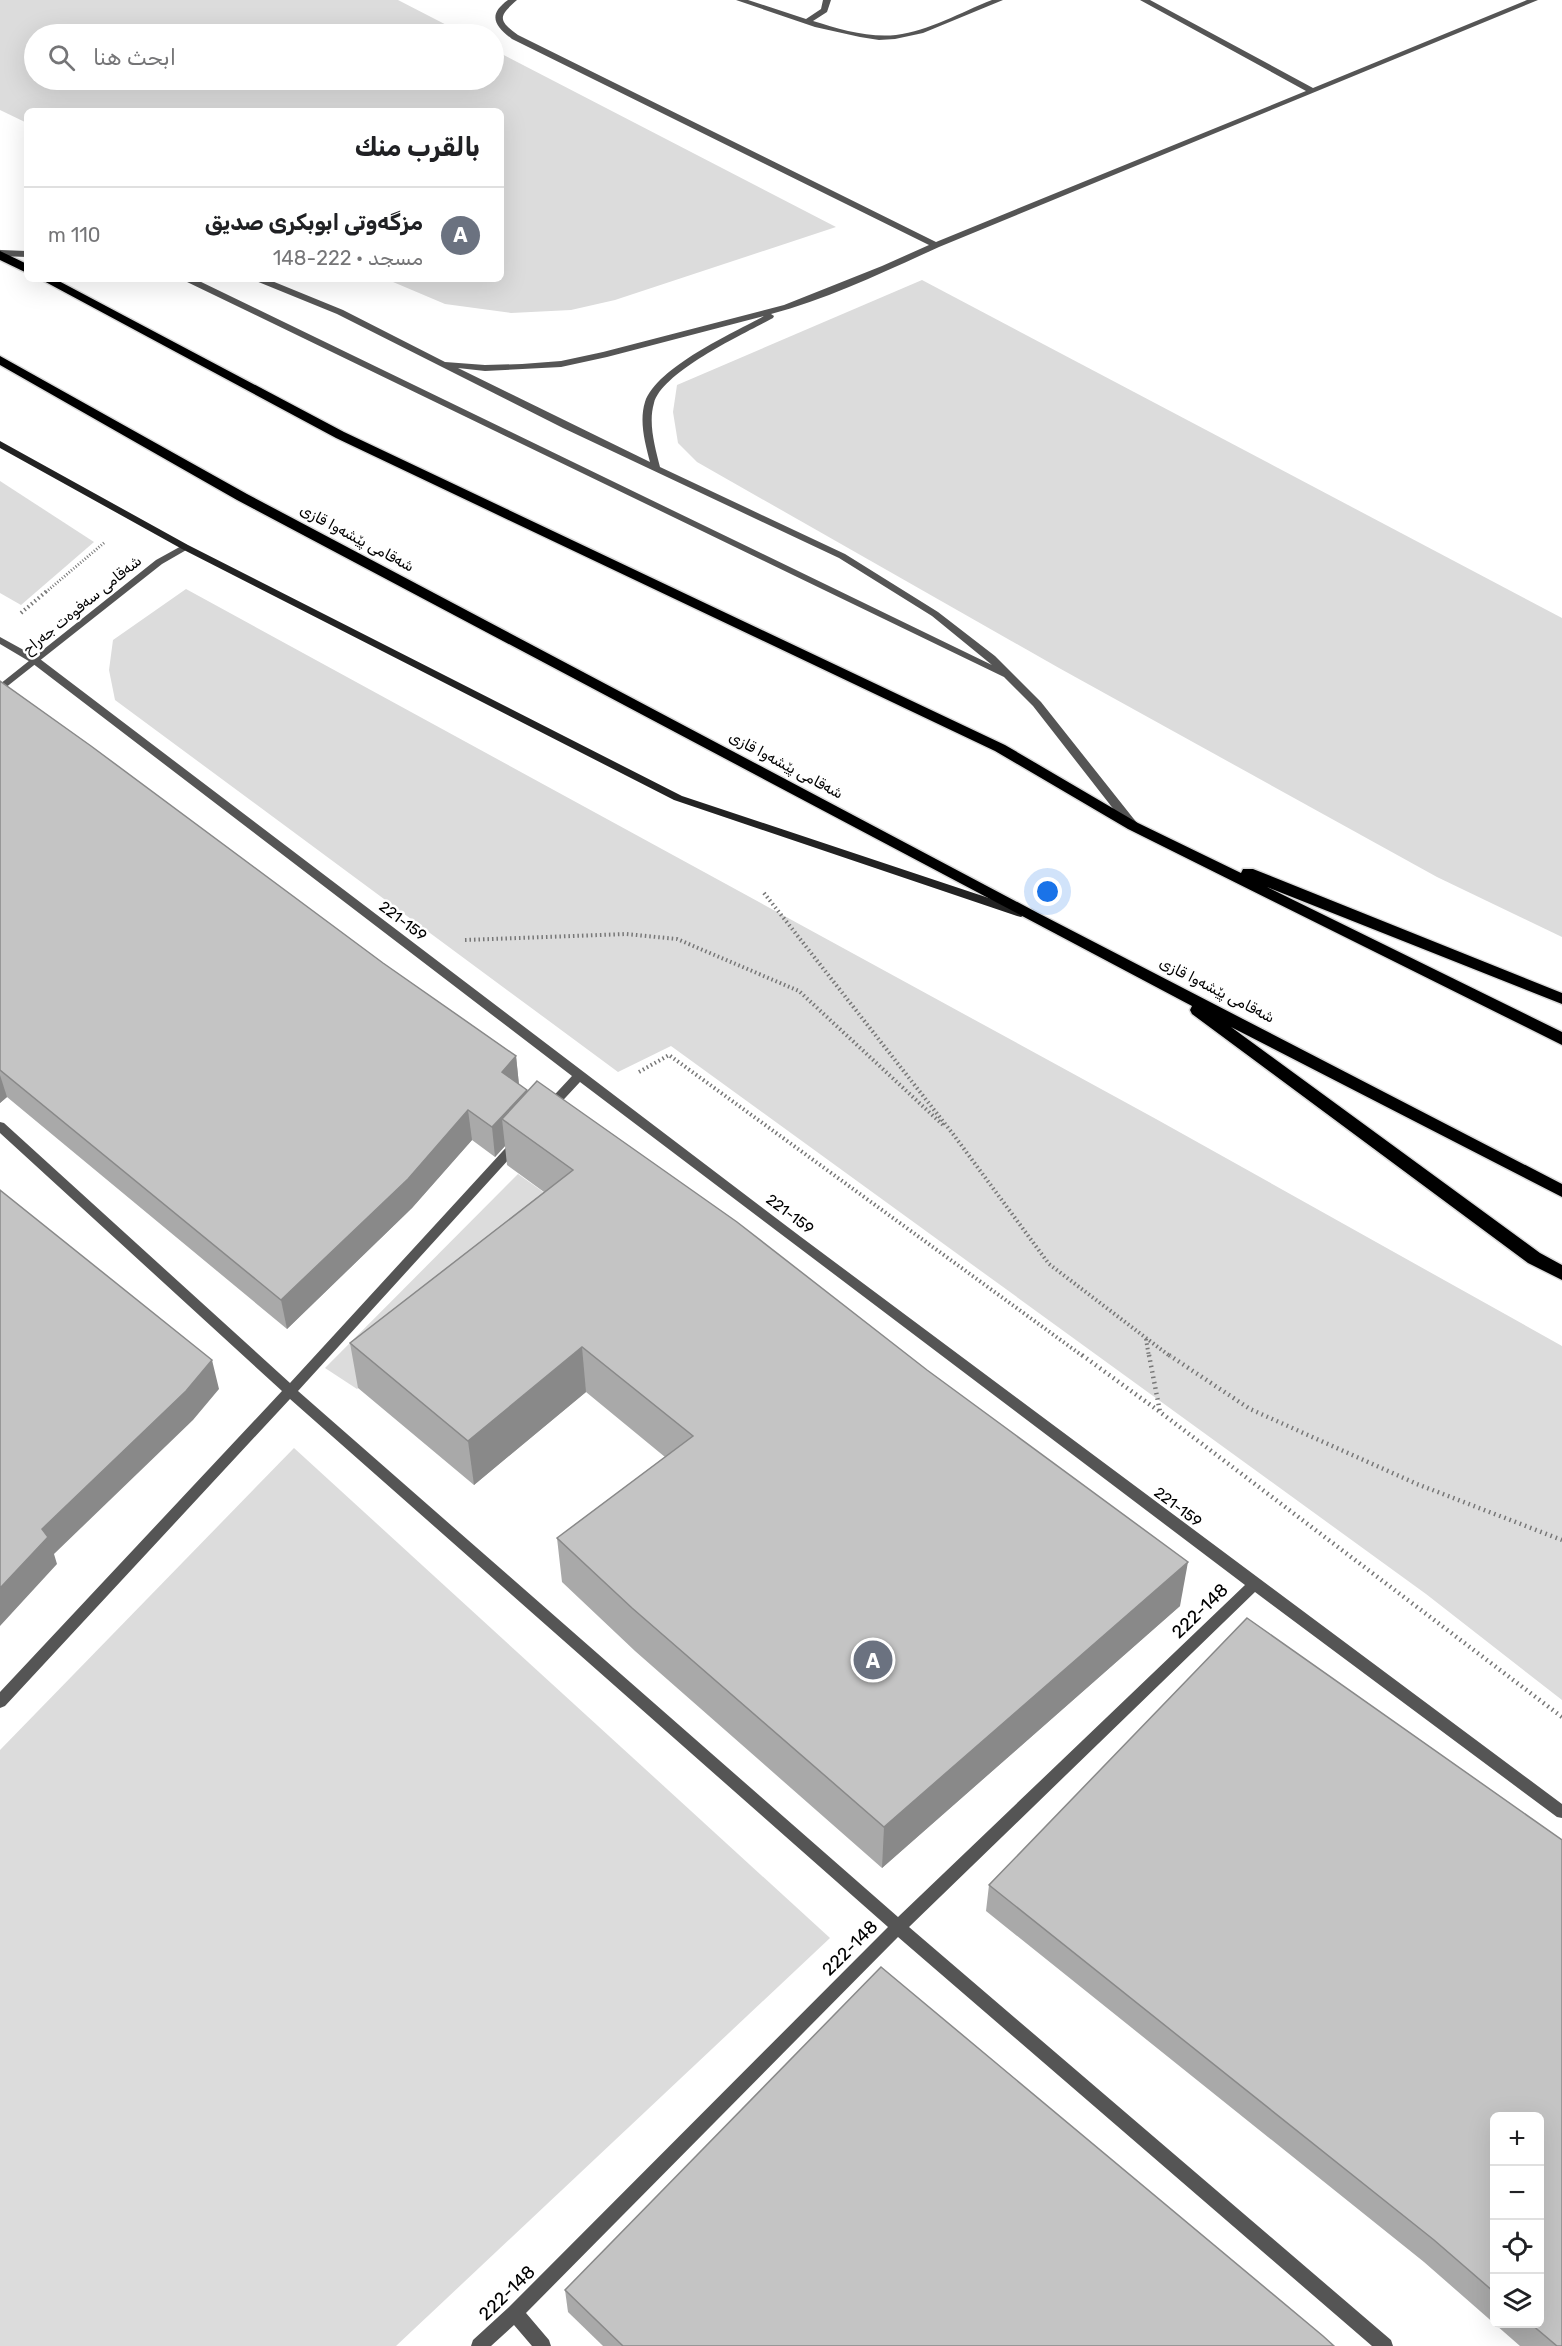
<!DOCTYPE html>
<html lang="ar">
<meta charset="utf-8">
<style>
:root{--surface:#fff;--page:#f2f2f2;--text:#202124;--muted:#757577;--line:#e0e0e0;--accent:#000}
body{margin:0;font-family:Rubik,"Noto Sans Arabic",sans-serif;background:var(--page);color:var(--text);direction:rtl}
.controls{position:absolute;right:18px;bottom:18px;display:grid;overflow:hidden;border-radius:9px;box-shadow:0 6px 24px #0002}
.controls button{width:54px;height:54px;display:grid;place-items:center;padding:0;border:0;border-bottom:2px solid var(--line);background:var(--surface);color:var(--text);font:30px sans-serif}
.you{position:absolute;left:1048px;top:892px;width:21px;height:21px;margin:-15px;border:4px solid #fff;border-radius:50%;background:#1a73e8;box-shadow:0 0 0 9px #1a73e833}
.badge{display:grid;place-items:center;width:39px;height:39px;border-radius:50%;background:var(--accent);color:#fff;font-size:20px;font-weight:700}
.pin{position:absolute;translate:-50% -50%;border:3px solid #fff;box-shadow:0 2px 6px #0006}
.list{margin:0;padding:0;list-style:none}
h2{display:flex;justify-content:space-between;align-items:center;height:78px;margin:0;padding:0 24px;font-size:26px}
h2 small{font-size:20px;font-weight:400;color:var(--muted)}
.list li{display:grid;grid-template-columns:39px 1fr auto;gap:18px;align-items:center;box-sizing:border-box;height:96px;padding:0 24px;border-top:2px solid var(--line)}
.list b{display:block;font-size:22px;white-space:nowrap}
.list p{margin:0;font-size:20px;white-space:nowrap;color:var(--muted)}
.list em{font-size:20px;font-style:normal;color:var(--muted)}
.icon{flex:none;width:33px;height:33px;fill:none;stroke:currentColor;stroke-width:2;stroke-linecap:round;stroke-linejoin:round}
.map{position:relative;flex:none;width:1562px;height:2346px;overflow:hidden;direction:ltr}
.search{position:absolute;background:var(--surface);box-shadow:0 6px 24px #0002;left:24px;top:24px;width:480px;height:66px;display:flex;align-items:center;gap:15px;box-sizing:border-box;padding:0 21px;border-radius:33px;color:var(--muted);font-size:22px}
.panel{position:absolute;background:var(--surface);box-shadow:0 6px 24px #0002;left:24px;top:108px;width:480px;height:174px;border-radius:9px;direction:rtl}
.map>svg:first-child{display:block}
.green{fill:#dcdcdc}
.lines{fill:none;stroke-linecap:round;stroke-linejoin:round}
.trunk-casing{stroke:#dbdbdb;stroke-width:3}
.path-far2{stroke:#777;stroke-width:3;stroke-dasharray:1 2;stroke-linecap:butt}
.path-far1{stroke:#777;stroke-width:4;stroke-dasharray:1.5 3;stroke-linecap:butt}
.path{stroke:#777;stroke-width:4.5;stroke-dasharray:1.5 4;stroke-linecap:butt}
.service{fill:#555;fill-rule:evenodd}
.minor{fill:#555;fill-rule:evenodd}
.tertiary{fill:#555;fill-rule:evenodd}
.secondary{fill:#222;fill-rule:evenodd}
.trunk{fill:#000;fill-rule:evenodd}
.wall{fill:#a9a9a9;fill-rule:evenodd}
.shaded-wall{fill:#898989}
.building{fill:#c4c4c4;stroke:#898989;stroke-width:1.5}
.labels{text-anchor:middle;stroke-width:5;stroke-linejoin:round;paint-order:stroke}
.street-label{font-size:15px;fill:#000;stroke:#fff}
.near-street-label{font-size:18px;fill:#000;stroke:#fff}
</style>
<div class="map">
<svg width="1562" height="2346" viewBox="0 0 1562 2346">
<rect width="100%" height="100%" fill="#fff"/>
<!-- green -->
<g class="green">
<path d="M 0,0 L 398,0 L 464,34 L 34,34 L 34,80 L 494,80 L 494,50 L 836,227 L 615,300 L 571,310 L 511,313 L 445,304 L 386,279 L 501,279 L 501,111 L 27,111 L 27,123 L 0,110 Z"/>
<path d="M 922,280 L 1562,618 L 1562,937 L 1437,877 L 1059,668 L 697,462 L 678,443 L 673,412 L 677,385 Z"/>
<path d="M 0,481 L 94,542 L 21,605 L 0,593 Z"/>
<path d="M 186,589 L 1156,1119 L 1562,1346 L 1562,1700 L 1426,1594 L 671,1046 L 618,1072 L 115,700 L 109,670 L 113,640 Z"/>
<path d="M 518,1174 L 577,1216 L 357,1389 L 325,1368 Z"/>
<path d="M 294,1448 L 830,1938 L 396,2346 L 0,2346 L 0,1750 Z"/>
</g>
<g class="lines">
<!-- trunk casing -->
<g class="trunk-casing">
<g id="trunk">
<path d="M 0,251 L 27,264 L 27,273 L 0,260 Z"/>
<path d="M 40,279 L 55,279 L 344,432 L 1005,745 L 1138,823 L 1241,873 L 1243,869 L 1253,869 L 1562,993 L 1562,1004 L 1267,887 L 1562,1032 L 1562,1045 L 1128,829 L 995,751 L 336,438 Z"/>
<path d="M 0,356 L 247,494 L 1038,913 L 1562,1184 L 1562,1197 L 1231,1027 L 1540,1253 L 1562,1265 L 1562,1280 L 1528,1263 L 1192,1014 L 1190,1010 L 1192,1006 L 237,500 L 0,365 Z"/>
</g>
</g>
<!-- path-far2 -->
<path class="path-far2" d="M 46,592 L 105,542"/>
<!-- path-far1 -->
<g class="path-far1">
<path d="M 21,613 L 48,590"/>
<path d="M 764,893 L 953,1134 L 1049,1264 L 1171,1357"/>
<path d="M 465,940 L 626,934 L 677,939 L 799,991 L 943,1125"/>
<path d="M 639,1072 L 669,1055 L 1084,1357"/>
<path d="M 1146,1339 L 1149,1357"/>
</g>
<!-- path -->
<g class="path">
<path d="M 1082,1355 L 1160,1412"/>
<path d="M 1149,1355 L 1160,1412 L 1562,1717"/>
<path d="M 1169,1355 L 1250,1409 L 1417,1484 L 1562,1540"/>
</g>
<!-- service -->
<g class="service">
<path d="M 508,0 L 517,0 C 499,16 497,20 518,35 L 936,242 L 1306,91 L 1140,0 L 1150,0 L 1313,88 L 1527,0 L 1538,0 L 939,247 C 886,271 828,299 771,314 L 774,316 L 773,318 C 744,334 663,371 654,403 C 648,423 655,447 660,467 L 845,554 L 938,612 L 995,656 L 1041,702 L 1137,823 L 1138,826 L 1137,829 L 1129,829 L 1033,706 L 1004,677 L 185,281 L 184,279 L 195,279 L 992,665 L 932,616 L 839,558 L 563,428 L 337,314 L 256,281 L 255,279 L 267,279 L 343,310 L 445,362 L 485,365 L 522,364 L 561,361 L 603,352 L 784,305 L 882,266 L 929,245 L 512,39 C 495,26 487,15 508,0 ZM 764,316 C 733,333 657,367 645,402 C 639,421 645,443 650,462 L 458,368 L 485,371 L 561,367 L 607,357 Z"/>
<path d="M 736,0 L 748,0 L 806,19 L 821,9 L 823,0 L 831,0 L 827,12 L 813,21 C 839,29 868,38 896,35 C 929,31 961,12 992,0 L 1003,0 L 923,33 L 895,39 L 879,40 L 860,37 L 815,27 Z"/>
<path d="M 0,250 L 27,251 L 27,257 L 0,256 Z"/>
</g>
<!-- minor -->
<path class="minor" d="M 0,637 L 40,659 L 801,1237 L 1562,1804 L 1562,1818 L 1557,1817 L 1255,1592 L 909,1927 L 1391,2340 L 1393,2346 L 1372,2346 L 898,1937 L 526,2313 L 549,2340 L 551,2346 L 532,2346 L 514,2325 L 491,2346 L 471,2346 L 473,2340 L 509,2307 L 888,1927 L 290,1399 L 5,1706 L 0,1708 L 0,1692 L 282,1391 L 0,1133 L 0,1122 L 4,1123 L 290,1383 L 513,1140 L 521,1140 L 523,1143 L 521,1146 L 298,1391 L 898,1917 L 1245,1585 L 580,1082 L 553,1111 L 545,1111 L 543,1108 L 545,1105 L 572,1076 L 32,663 L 0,644 Z"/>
<!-- tertiary -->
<path class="tertiary" d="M 185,544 L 190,547 L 188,549 L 162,564 L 0,692 L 0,684 L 156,560 Z"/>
<!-- secondary -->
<path class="secondary" d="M 0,441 L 188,545 L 682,796 L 1025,910 L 1027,913 L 1021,917 L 1017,916 L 674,800 L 182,549 L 0,448 Z"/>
<!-- trunk -->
<use href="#trunk" class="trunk"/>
</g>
<!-- wall -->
<g class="wall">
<path d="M 0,681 L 383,963 L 516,1056 L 519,1085 L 527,1090 L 527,1092 L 1180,1606 L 882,1868 L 635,1651 L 562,1582 L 557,1538 L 665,1457 L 586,1392 L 474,1485 L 358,1388 L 350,1343 L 544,1192 L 507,1165 L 505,1146 L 495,1157 L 472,1140 L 412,1208 L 287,1329 L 7,1097 L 0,1103 Z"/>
<path d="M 1247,1618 L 1562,1840 L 1562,2346 L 1520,2346 L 1424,2262 L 986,1911 L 989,1885 ZM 1494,2116 L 1539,2116 L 1539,2324 L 1494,2324 Z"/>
<path d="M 565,2290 L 1334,2346 L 603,2346 L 568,2312 Z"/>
</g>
<!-- shaded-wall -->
<g class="shaded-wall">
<path d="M 516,1056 L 519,1085 L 502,1072 Z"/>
<path d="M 0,1075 L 7,1097 L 0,1103 Z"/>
<path d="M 527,1090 L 529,1119 L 502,1119 L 505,1146 L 495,1157 L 492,1127 Z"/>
<path d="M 468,1110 L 472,1140 L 412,1208 L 287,1329 L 281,1300 Z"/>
<path d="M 582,1347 L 586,1392 L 474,1485 L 468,1441 Z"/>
<path d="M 212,1360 L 219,1389 L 193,1420 L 54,1554 L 57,1564 L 0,1626 L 0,1588 L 42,1529 Z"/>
<path d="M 1188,1562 L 1180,1606 L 882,1868 L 884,1827 Z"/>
</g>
<!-- building -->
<g class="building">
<path d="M 0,681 L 91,746 L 383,963 L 516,1056 L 502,1072 L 527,1090 L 492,1127 L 468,1110 L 408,1179 L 281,1300 L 0,1070 Z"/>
<path d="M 537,1081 L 737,1222 L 927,1370 L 1188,1562 L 884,1827 L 632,1608 L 557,1538 L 693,1436 L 582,1347 L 468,1441 L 350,1343 L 573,1170 L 502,1119 Z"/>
<path d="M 0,1190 L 212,1360 L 186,1391 L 42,1529 L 48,1537 L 0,1588 Z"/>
<path d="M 1247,1618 L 1562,1840 L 1562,2346 L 1557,2346 L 1531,2324 L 1539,2324 L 1539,2116 L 1494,2116 L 1494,2292 L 1434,2240 L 989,1885 Z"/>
<path d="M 881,1967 L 1323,2336 L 1334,2346 L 623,2346 L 565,2290 Z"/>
</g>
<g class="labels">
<!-- street labels -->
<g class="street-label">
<text transform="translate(357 538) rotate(28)" y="5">شەقامی پێشەوا قازی</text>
<text transform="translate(82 605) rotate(-39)" y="5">شەقامی سەفوەت جەراح</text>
<text transform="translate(786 765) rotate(28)" y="5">شەقامی پێشەوا قازی</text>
<text transform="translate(403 921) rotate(37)" y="5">221-159</text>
<text transform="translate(1217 990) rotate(27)" y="5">شەقامی پێشەوا قازی</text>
<text transform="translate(790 1214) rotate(37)" y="5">221-159</text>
<text transform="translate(1178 1507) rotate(37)" y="5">221-159</text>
</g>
<!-- near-street labels -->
<g class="near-street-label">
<text transform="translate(1200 1611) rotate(-44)" y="6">222-148</text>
<text transform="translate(850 1948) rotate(-45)" y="6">222-148</text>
<text transform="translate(507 2293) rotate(-44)" y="6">222-148</text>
</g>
</g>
</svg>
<div class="controls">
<button>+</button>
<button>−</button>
<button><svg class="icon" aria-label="locate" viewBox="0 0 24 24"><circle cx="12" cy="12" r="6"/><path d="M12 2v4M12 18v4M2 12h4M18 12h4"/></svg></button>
<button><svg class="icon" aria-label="layers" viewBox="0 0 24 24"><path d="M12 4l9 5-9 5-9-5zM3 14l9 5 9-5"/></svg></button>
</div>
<div class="you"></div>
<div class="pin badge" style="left:873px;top:1660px;background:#6b7280">A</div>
<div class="search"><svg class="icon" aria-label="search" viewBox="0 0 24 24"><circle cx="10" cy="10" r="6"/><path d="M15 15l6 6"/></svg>ابحث هنا</div>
<section class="panel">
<h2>بالقرب منك<small></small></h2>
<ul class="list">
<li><span class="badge" style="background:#6b7280">A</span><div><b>مزگەوتی ابوبكری صديق</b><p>مسجد · 222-148</p></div><em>110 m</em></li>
</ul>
</section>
</div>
